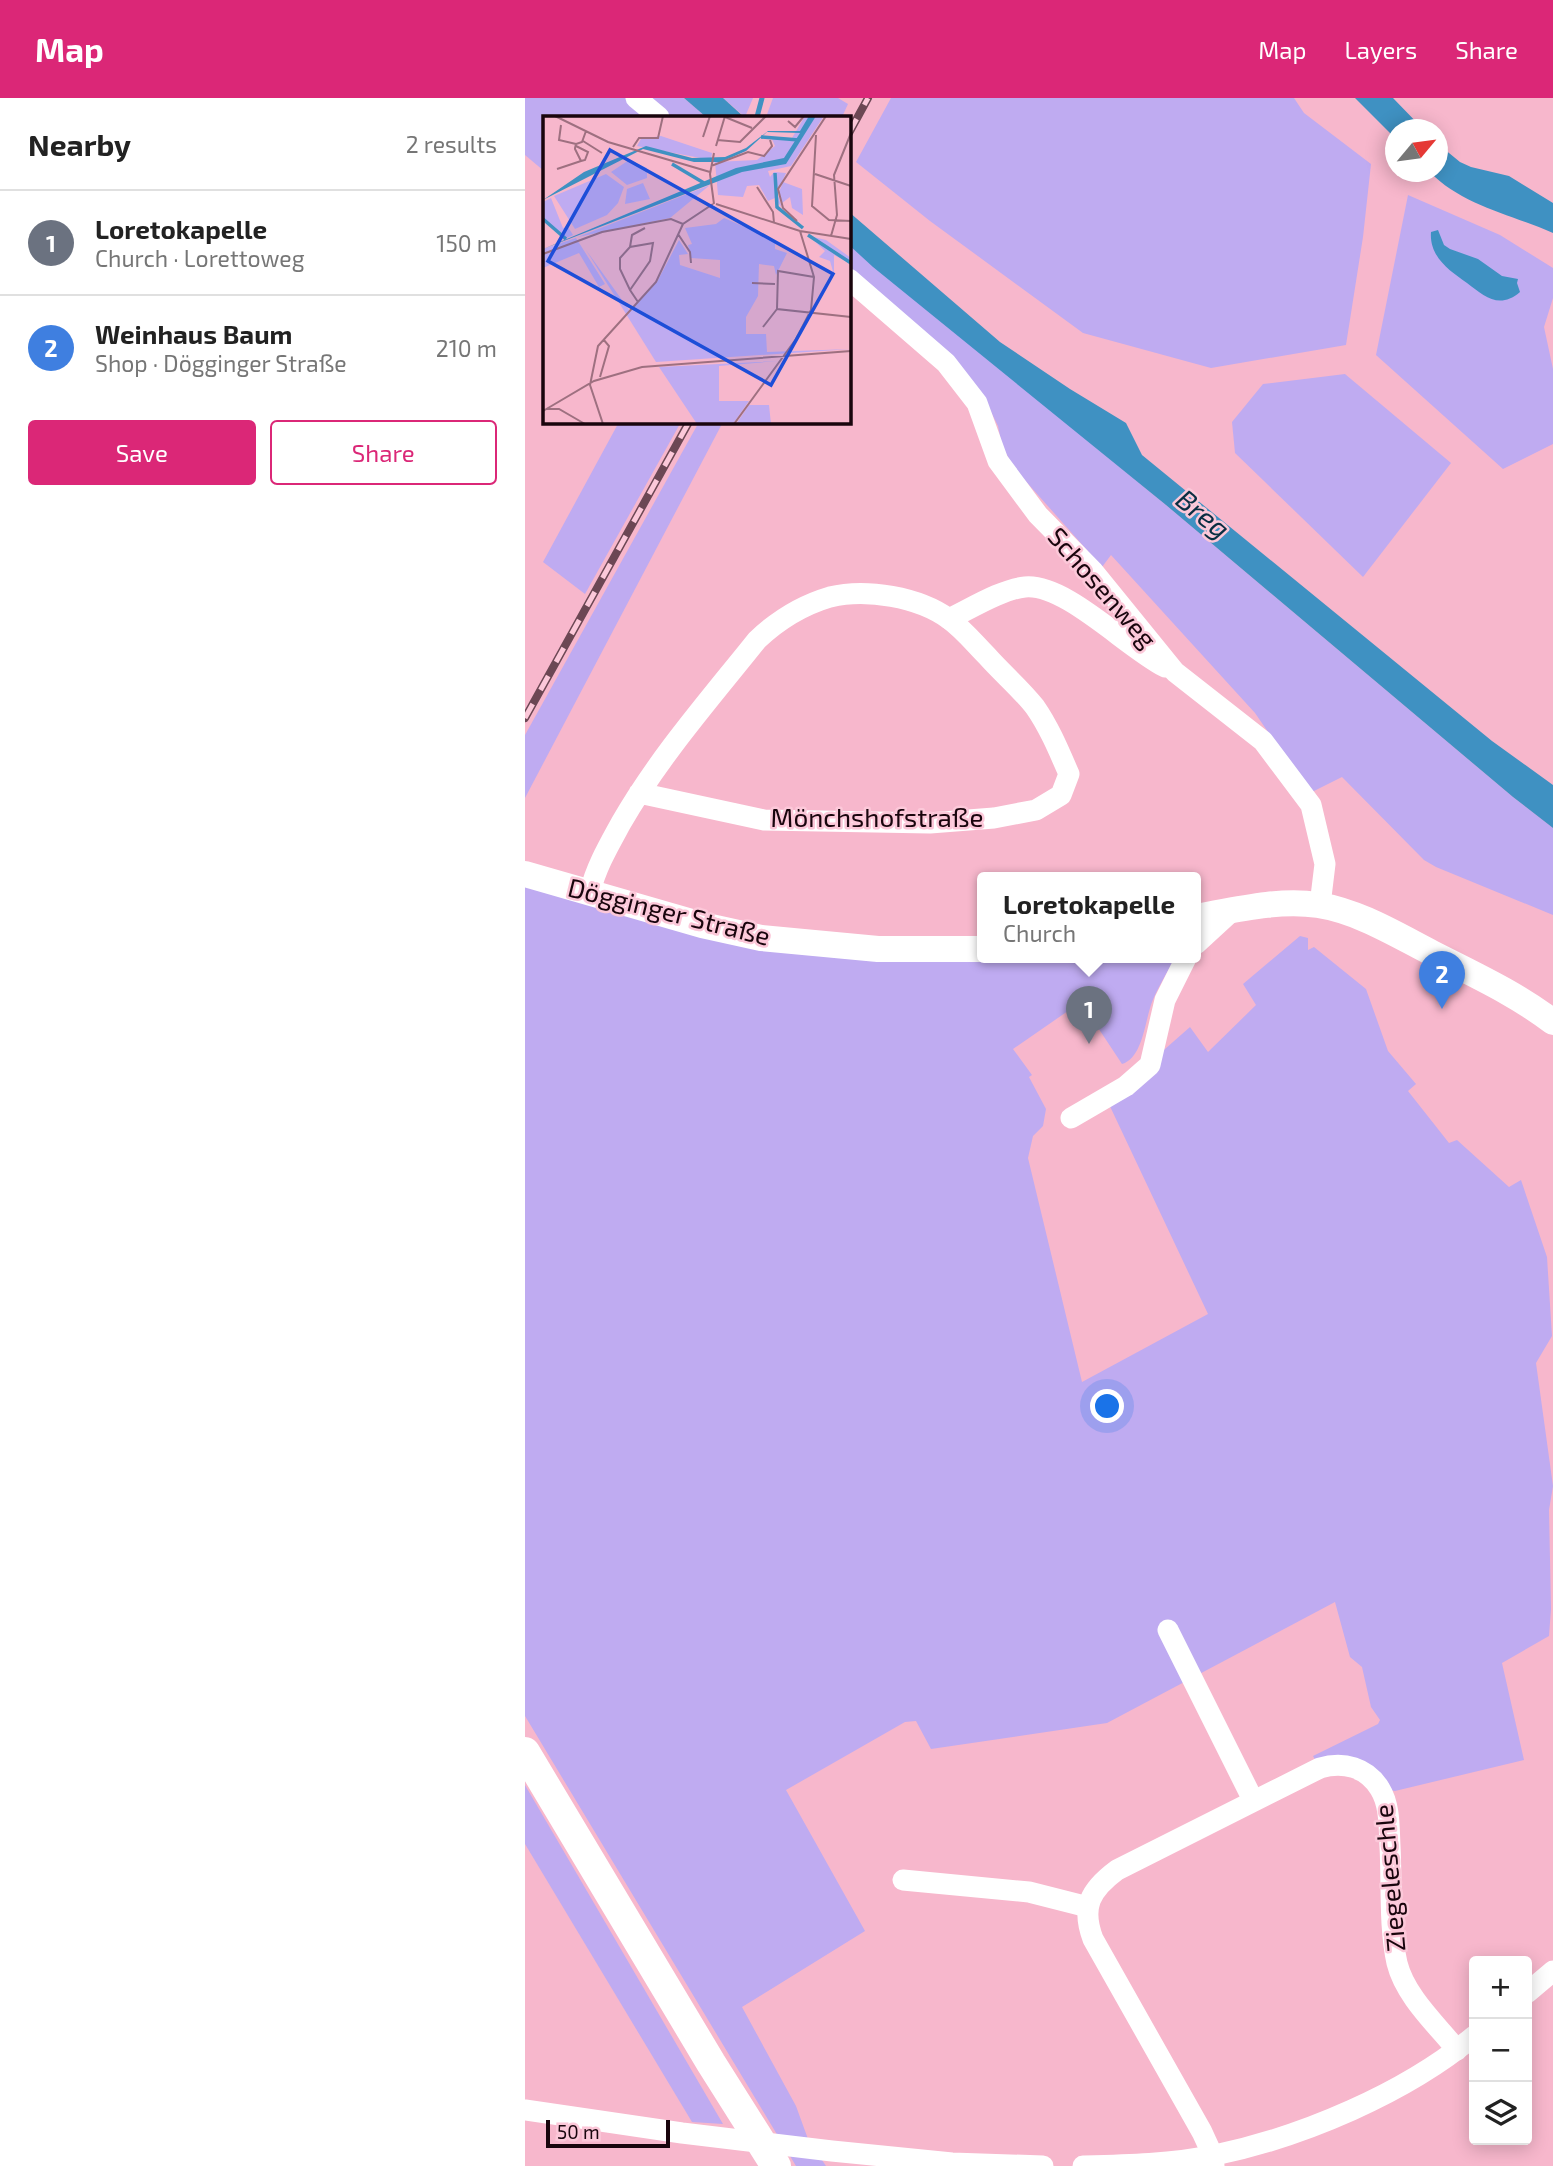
<!DOCTYPE html>
<meta charset="utf-8">
<style>
:root{--surface:#fff;--page:#f2f2f2;--text:#222;--muted:#767676;--line:#e0e0e0;--accent:#db2777}
body{margin:0;font-family:"Exo 2",sans-serif;background:var(--page);color:var(--text)}
.controls{position:absolute;right:21px;bottom:21px;display:grid;overflow:hidden;border-radius:7px;box-shadow:0 4px 18px #0003}
.controls button{width:63px;height:63px;display:grid;place-items:center;padding:0;border:0;border-bottom:2px solid var(--line);background:var(--surface);color:var(--text);font:35px sans-serif}
.compass{position:absolute;left:860px;top:21px;width:63px;height:63px;border-radius:50%;background:var(--surface);box-shadow:0 4px 18px #0003;rotate:61deg}
.scale{position:absolute;left:21px;bottom:18px;width:124px;box-sizing:border-box;padding-left:7px;border:4px solid #19050d;border-top:0;font-size:19px;line-height:24px;white-space:nowrap;color:#19050d;-webkit-text-stroke:5px #fcc8d9;paint-order:stroke}
.you{position:absolute;left:583px;top:1309px;width:24px;height:24px;margin:-18px;border:5px solid #fff;border-radius:50%;background:#1a73e8;box-shadow:0 0 0 10px #1a73e833}
.badge{display:grid;place-items:center;width:46px;height:46px;border-radius:50%;background:var(--accent);color:#fff;font-size:23px;font-weight:700}
.pin{position:absolute;translate:-50% -58px;filter:drop-shadow(0 2px 4px #0008)}
.pin::after{content:'';position:absolute;top:37px;width:24px;height:21px;background:inherit;clip-path:polygon(0 0,100% 0,50% 100%)}
.popup{position:absolute;left:452px;top:774px;width:224px;height:91px;box-sizing:border-box;display:grid;place-content:center;border-radius:7px;background:var(--surface);filter:drop-shadow(0 2px 5px #0005);font-size:23px;white-space:nowrap;color:var(--muted)}
.popup b{font-size:26px;color:var(--text)}
.popup::after{content:'';position:absolute;left:50%;top:100%;margin-left:-14px;border:14px solid transparent;border-top-color:var(--surface)}
.list{margin:0;padding:0;list-style:none}
h2{display:flex;justify-content:space-between;align-items:center;height:91px;margin:0;padding:0 28px;font-size:30px}
h2 small{font-size:23px;font-weight:400;color:var(--muted)}
.list li{display:grid;grid-template-columns:46px 1fr auto;gap:21px;align-items:center;box-sizing:border-box;height:105px;padding:0 28px;border-top:2px solid var(--line)}
.list b{display:block;font-size:26px;white-space:nowrap}
.list p{margin:0;font-size:23px;white-space:nowrap;color:var(--muted)}
.list em{font-size:23px;font-style:normal;color:var(--muted)}
.actions{display:flex;gap:14px;padding:21px 28px}
.actions a{flex:1;padding:16px 0;border:2px solid var(--accent);border-radius:7px;text-align:center;font-size:24px;color:var(--accent)}
.actions .main{background:var(--accent);color:#fff}
.icon{flex:none;width:38px;height:38px;fill:none;stroke:currentColor;stroke-width:2;stroke-linecap:round;stroke-linejoin:round}
.map{position:relative;flex:none;width:1028px;height:2068px;overflow:hidden}
header{display:flex;align-items:center;gap:42px;box-sizing:border-box;height:98px;padding:0 35px;background:var(--accent);color:#fff}
header strong{font-size:33px}
nav{display:flex;gap:38px;margin-inline-start:auto;font-size:24px}
main{display:flex}
aside{flex:1;background:var(--surface)}
.map>svg:first-child{display:block}
.green{fill:#bfabf1}
.water{fill:#3f91c2}
.lines{fill:none;stroke-linecap:round;stroke-linejoin:round}
.stream{stroke:#3f91c2;stroke-width:5}
.minor{stroke:#fff;stroke-width:21}
.major{stroke:#fff;stroke-width:26}
.highway{stroke:#fff;stroke-width:30}
.rail-casing{stroke:#6c4754;stroke-width:8}
.rail{stroke:#fcc8d9;stroke-width:5;stroke-dasharray:16;stroke-linecap:butt}
.labels{text-anchor:middle;stroke-width:5;stroke-linejoin:round;paint-order:stroke}
.street-label{font-size:26px;fill:#19050d;stroke:#fcc8d9}
.water-label{font-size:28px;font-style:italic;fill:#092e42;stroke:#fcc8d9}
.inset-river{fill:none;stroke:#3f91c2;stroke-width:3.5}
.inset-road{fill:none;stroke:#9e7080;stroke-width:2}
.view{fill:#1d4ed8;fill-opacity:0.15;stroke:#1d4ed8;stroke-width:3.5}
.inset-edge{fill:none;stroke:#19050d;stroke-width:3.5}
</style>
<header>
<strong>Map</strong>
<nav><a>Map</a><a>Layers</a><a>Share</a></nav>
</header>
<main>
<aside>
<h2>Nearby<small>2 results</small></h2>
<ul class="list">
<li><span class="badge" style="background:#6b7280">1</span><div><b>Loretokapelle</b><p>Church · Lorettoweg</p></div><em>150 m</em></li>
<li><span class="badge" style="background:#3f7fe0">2</span><div><b>Weinhaus Baum</b><p>Shop · Dögginger Straße</p></div><em>210 m</em></li>
</ul>
<div class="actions"><a class="main">Save</a><a>Share</a></div>
</aside>
<div class="map">
<svg width="1028" height="2068" viewBox="0 0 1028 2068">
<rect width="100%" height="100%" fill="#f7b7cc"/>
<!-- green -->
<g class="green">
<path d="M 0,0 L 159,0 L 181,19 L 19,19 L 19,73 L 0,57 Z"/>
<path d="M 198,0 L 228,0 L 220,19 Z"/>
<path d="M 248,0 L 313,0 L 323,6 L 317,19 L 241,19 Z"/>
<path d="M 366,0 L 769,0 L 779,15 L 846,66 L 838,139 L 821,247 L 686,270 L 558,235 L 405,123 L 331,64 Z"/>
<path d="M 883,97 L 975,137 L 1028,170 L 1028,200 L 1019,229 L 1028,271 L 1028,346 L 978,371 L 851,257 Z"/>
<path d="M 324,147 L 641,407 L 988,699 L 1028,730 L 1028,817 L 911,769 L 899,762 L 817,679 L 785,695 L 730,615 L 586,457 L 577,469 L 489,370 L 477,348 L 473,328 L 462,306 L 324,174 Z"/>
<path d="M 820,276 L 926,365 L 838,479 L 710,355 L 707,324 L 738,286 Z"/>
<path d="M 94,324 L 156,324 L 60,496 L 18,464 Z"/>
<path d="M 174,324 L 198,324 L 0,700 L 0,637 Z"/>
<path d="M 0,784 L 84,809 L 442,862 L 650,860 C 642,875 633,889 627,904 C 620,922 618,960 597,966 L 556,904 L 488,951 L 507,977 L 504,979 L 521,1011 L 518,1028 L 508,1038 L 503,1060 L 557,1284 L 683,1216 L 582,1002 L 665,929 L 683,954 L 731,907 L 718,886 L 775,838 L 783,840 L 783,852 L 789,849 L 841,891 L 863,953 L 891,986 L 883,993 L 924,1045 L 932,1042 L 984,1089 L 996,1082 L 1022,1159 L 1027,1238 L 1011,1265 L 1028,1388 L 1024,1412 L 1026,1511 L 1024,1538 L 977,1565 L 999,1662 L 870,1693 L 856,1691 L 845,1678 L 795,1670 L 788,1658 L 853,1626 L 855,1622 L 846,1609 L 837,1569 L 825,1559 L 810,1504 L 582,1625 L 406,1651 L 391,1623 L 380,1624 L 261,1692 L 340,1833 L 217,1909 L 271,2008 L 283,2041 L 301,2068 L 271,2068 L 0,1618 Z"/>
<path d="M 0,1687 L 198,2026 L 167,2024 L 0,1746 Z"/>
</g>
<!-- water -->
<g class="water">
<path d="M 159,0 L 198,0 L 219,19 L 181,19 Z"/>
<path d="M 830,0 L 868,0 L 898,31 L 870,32 L 870,40 Z"/>
<path d="M 913,46 L 935,64 L 946,69 L 984,78 L 1028,105 L 1028,135 C 988,117 936,107 905,74 L 912,74 Z"/>
<path d="M 324,114 L 475,244 L 545,291 L 601,325 L 617,357 L 967,643 L 1028,687 L 1028,730 L 988,699 L 641,407 L 348,169 L 324,147 Z"/>
<path d="M 913,132 L 919,147 L 925,151 L 953,161 L 977,178 L 993,181 L 992,185 L 995,194 C 974,212 959,198 942,185 C 925,173 904,159 906,134 Z"/>
</g>
<g class="lines">
<!-- stream -->
<path class="stream" d="M 232,19 L 237,0"/>
<!-- minor -->
<g class="minor">
<path d="M 111,0 L 134,19"/>
<path d="M 324,181 L 421,265 L 452,305 L 473,363 L 513,417 L 568,473 L 650,574 L 738,643 L 786,707 L 800,766 L 795,807"/>
<path d="M 424,521 C 445,511 477,491 500,489 C 540,485 601,549 640,569"/>
<path d="M 65,794 C 71,769 84,747 96,725 C 134,659 184,602 232,542 C 252,523 278,507 305,499 C 341,490 394,499 424,521 C 438,531 450,546 462,558 C 477,575 496,591 510,609 C 524,629 534,653 544,676 L 536,697 L 511,712 L 469,720 L 405,725 L 239,722 L 114,695"/>
<path d="M 671,846 L 708,812"/>
<path d="M 546,1020 L 601,988 L 625,967 L 640,902 L 661,860"/>
<path d="M 643,1532 L 728,1702"/>
<path d="M 378,1782 L 504,1794 L 563,1809"/>
<path d="M 1002,1895 L 1028,1873"/>
<path d="M 0,2012 L 157,2035 L 307,2053 L 427,2065 L 518,2068"/>
<path d="M 558,2068 C 601,2067 647,2066 690,2057 C 777,2039 881,1995 949,1938"/>
<path d="M 689,2068 L 688,2058 L 677,2034 L 568,1841 C 556,1809 565,1792 592,1772 L 795,1670 C 818,1663 842,1669 855,1691 C 865,1707 864,1729 865,1748 C 867,1785 864,1829 872,1865 C 880,1898 912,1927 932,1952"/>
</g>
<!-- major -->
<g class="major">
<path d="M 0,776 L 177,827 L 236,840 L 353,851 L 457,851"/>
<path d="M 671,819 C 710,812 753,801 793,807 C 833,813 872,837 907,855 C 950,877 990,895 1028,924"/>
</g>
<!-- highway -->
<path class="highway" d="M 0,1654 L 186,1965 L 251,2068"/>
<!-- rail casing -->
<g class="rail-casing">
<g id="rail">
<path d="M 324,35 L 343,0"/>
<path d="M 0,620 L 164,324"/>
</g>
</g>
<!-- rail -->
<use href="#rail" class="rail"/>
</g>
<g class="labels">
<!-- street labels -->
<g class="street-label">
<text transform="translate(577 490) rotate(49)" y="9">Schosenweg</text>
<text x="352" y="729">Mönchshofstraße</text>
<text transform="translate(144 814) rotate(14)" y="9">Dögginger Straße</text>
<text transform="translate(865 1780) rotate(-95)" y="9">Ziegeleschle</text>
</g>
<!-- water labels -->
<g class="water-label">
<text transform="translate(678 416) rotate(39)" y="10">Breg</text>
</g>
</g>
<!-- overview -->
<g transform="translate(18 18)">
<rect width="308" height="308" fill="#f7b7cc"/>
<path d="M 262,0 L 281,0 L 248,50 L 225,55 L 227,61 L 231,56 L 243,57 L 234,77 L 239,92 L 232,82 L 225,85 L 216,69 L 204,70 L 200,81 L 175,79 L 172,46 L 214,44 L 232,30 L 228,21 L 249,22 ZM 118,20 L 169,37 L 168,44 L 94,30 L 98,23 ZM 86,44 L 104,52 L 104,62 L 84,69 L 68,56 ZM 63,58 L 81,71 L 75,87 L 64,99 L 32,113 L 11,80 ZM 240,66 L 259,73 L 260,99 L 249,92 L 247,81 L 239,87 L 236,76 ZM 100,67 L 107,83 L 82,88 L 84,73 ZM 167,69 L 127,102 L 35,121 L 139,80 ZM 8,82 L 20,112 L 25,111 L 30,119 L 28,120 L 23,122 L 0,102 L 0,86 ZM 181,102 L 216,117 L 232,127 L 232,133 L 244,137 L 233,159 L 231,150 L 216,148 L 215,180 L 203,201 L 203,218 L 223,218 L 224,236 L 308,233 L 113,246 L 43,134 L 87,195 L 114,166 L 136,124 L 145,138 L 136,139 L 137,149 L 177,162 L 177,144 L 148,142 L 145,129 L 149,128 L 142,112 L 173,108 ZM 266,120 L 283,124 L 308,142 L 308,148 L 291,139 L 291,159 L 287,145 L 276,141 L 282,135 ZM 33,122 L 62,168 L 56,171 L 36,137 L 0,152 L 0,133 ZM 235,245 L 176,250 L 176,285 L 206,285 L 190,308 L 154,308 L 116,251 ZM 206,289 L 226,289 L 228,308 L 193,308 Z" fill="#bfabf1"/>
<path d="M 266,0 L 273,0 L 243,48 L 199,56 L 0,133 L 193,52 L 241,42 L 257,17 L 224,16 L 203,35 L 178,46 L 151,46 L 100,33 L 0,84 L 41,56 L 103,30 L 149,42 L 182,41 L 203,32 L 225,15 L 257,15 Z" fill="#3f91c2"/>
<path class="inset-river" d="M 218,21 L 256,24M 129,48 L 161,67M 232,57 L 234,91 L 260,112M 0,103 L 23,123M 265,119 L 308,147"/>
<path class="inset-road" d="M 12,0 L 65,26 L 167,56M 182,1 L 209,12M 245,5 L 252,11 L 261,0M 18,9 L 16,24 L 33,28M 273,19 L 269,90 L 286,104 L 308,105M 160,21 L 167,0M 174,24 L 197,26 L 223,0M 40,25 L 59,37M 33,30 L 45,36 L 42,44 L 38,45 L 32,33 L 32,32 L 33,28 L 39,26 L 43,15M 173,30 L 182,0M 90,31 L 96,22 L 115,22 L 120,0M 171,37 L 167,58 L 171,88M 168,50 L 205,36 L 221,40 L 229,30 L 227,24M 14,53 L 38,45M 272,58 L 308,70M 214,71 L 230,96 L 231,107M 173,88 L 257,115 L 308,123M 254,105 L 240,92 L 235,73 L 283,0M 135,118 L 147,136 L 148,147M 288,120 L 294,99 L 291,59 L 308,17M 87,131 L 89,119 L 102,112M 0,138 L 59,116 L 128,103 L 140,108M 271,161 L 235,155 L 234,193 L 308,201M 209,167 L 232,168M 87,174 L 107,145 L 110,127 L 87,131 L 77,142 L 77,153 L 87,174 L 95,186M 220,211 L 234,193M 57,261 L 66,230 L 60,223M 3,293 L 16,293 L 42,308M 0,295 L 51,265 L 99,251 L 308,235M 60,308 L 47,269 L 55,230 L 113,166 L 140,108 L 170,88M 191,308 L 253,223 L 268,194 L 271,161 L 257,115"/>
<path class="view" d="M 67,34 L 290,158 L 228,269 L 5,145 Z"/>
<rect width="308" height="308" class="inset-edge"/>
</g>
</svg>
<div class="controls">
<button>+</button>
<button>−</button>
<button><svg class="icon" aria-label="layers" viewBox="0 0 24 24"><path d="M12 4l9 5-9 5-9-5zM3 14l9 5 9-5"/></svg></button>
</div>
<svg class="compass" viewBox="-18 -18 36 36"><path d="M0-13l5 13h-10z" fill="#e53935"/><path d="M0 13l5-13h-10z" fill="#767676"/></svg>
<div class="scale">50 m</div>
<div class="you"></div>
<div class="pin badge" style="left:564px;top:946px;background:#6b7280">1</div>
<div class="popup"><b>Loretokapelle</b>Church</div>
<div class="pin badge" style="left:917px;top:911px;background:#3f7fe0">2</div>
</div>
</main>
